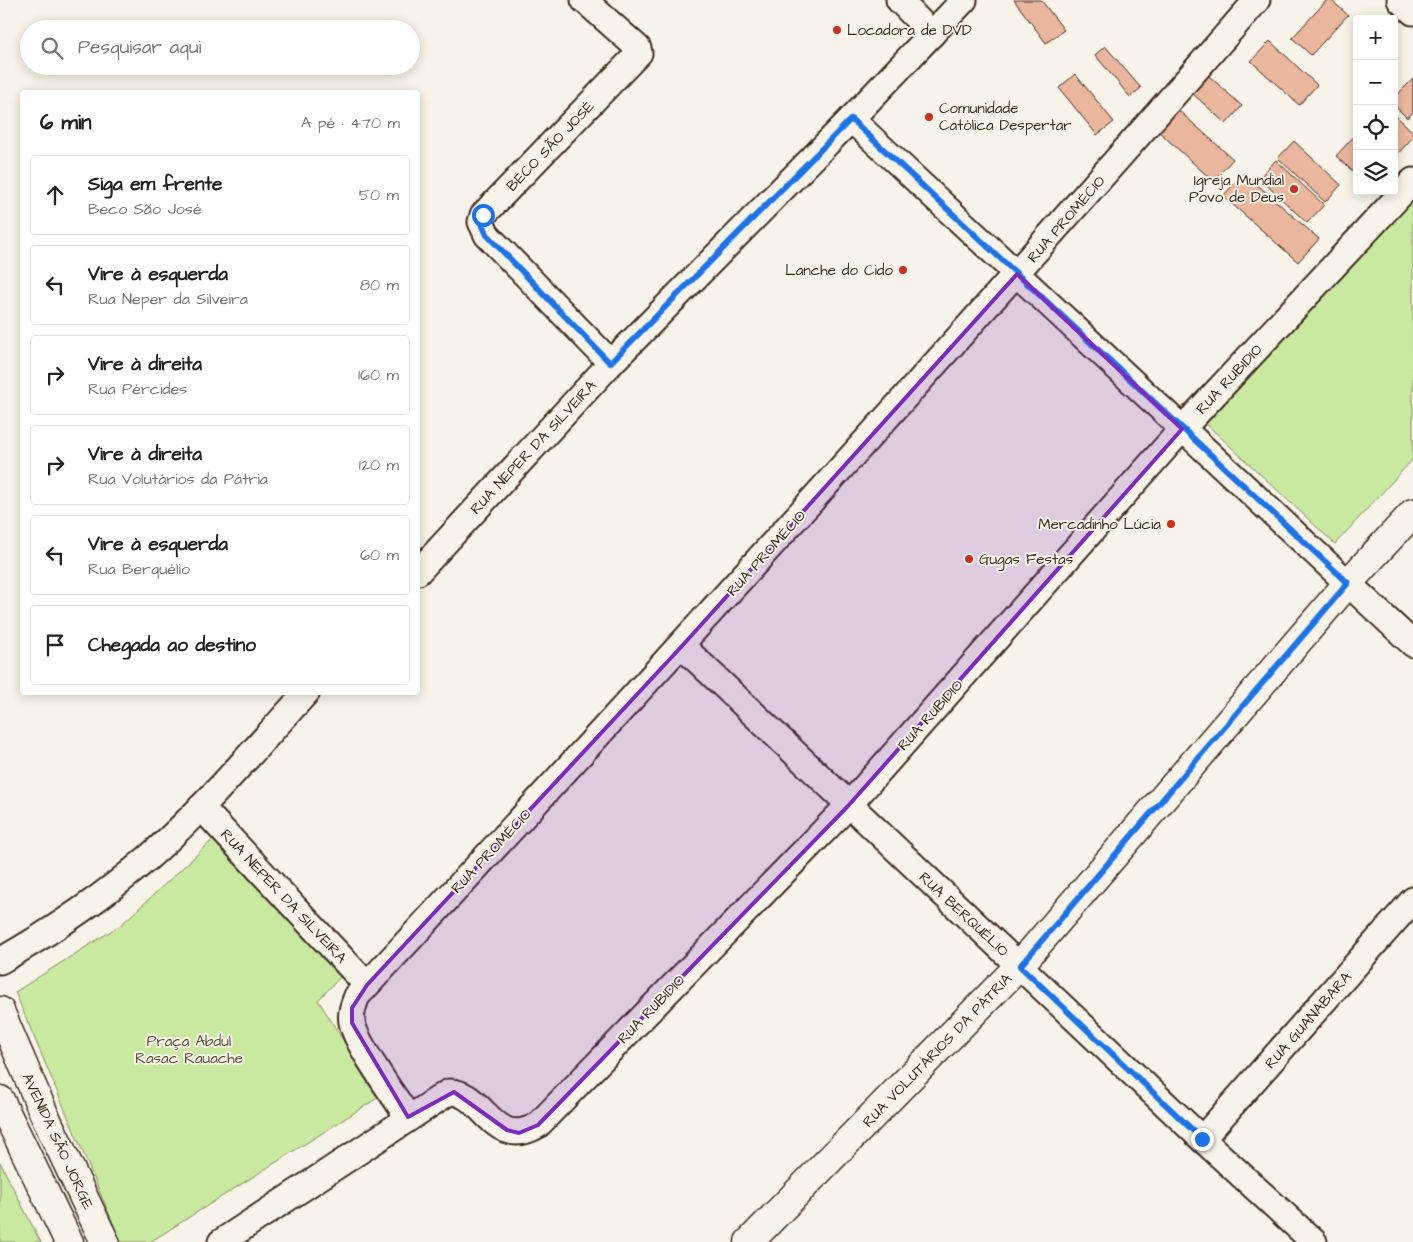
<!DOCTYPE html>
<html lang="pt">
<meta charset="utf-8">
<style>
:root{--surface:#fff;--page:#f6f6f6;--text:#222;--muted:#767676;--line:#e0e0e0}
body{margin:0;font-family:"Architects Daughter",sans-serif;background:var(--page);color:var(--text)}
.controls{position:absolute;right:15px;top:15px;display:grid;overflow:hidden;border-radius:5px;box-shadow:0 2px 12px #0003}
.controls button{width:45px;height:45px;display:grid;place-items:center;padding:0;border:0;border-bottom:1px solid var(--line);background:var(--surface);color:var(--text);font:25px sans-serif}
.stop{position:absolute;width:15px;height:15px;margin:-11px;border:4px solid #1a73e8;border-radius:50%;background:#fff}
.stop.end{background:#1a73e8;border-color:#fff;box-shadow:0 1px 5px #0008}
.list{margin:0;padding:0;list-style:none}
h2{display:flex;justify-content:space-between;align-items:center;height:65px;margin:0;padding:0 20px;font-size:21px}
h2 small{font-size:16px;font-weight:400;color:var(--muted)}
.list li{display:grid;grid-template-columns:32px 1fr auto;gap:15px;align-items:center;box-sizing:border-box;height:80px;margin:0 10px 10px;padding:0 10px;border:1px solid var(--line);border-radius:5px}
.list b{display:block;font-size:19px;white-space:nowrap}
.list p{margin:0;font-size:16px;white-space:nowrap;color:var(--muted)}
.list em{font-size:16px;font-style:normal;color:var(--muted)}
.icon{flex:none;width:28px;height:28px;fill:none;stroke:currentColor;stroke-width:2;stroke-linecap:round;stroke-linejoin:round}
.map{position:relative;flex:none;width:1413px;height:1242px;overflow:hidden}
.search{position:absolute;background:var(--surface);box-shadow:0 2px 12px #0003;left:20px;top:20px;width:400px;height:55px;display:flex;align-items:center;gap:12px;box-sizing:border-box;padding:0 18px;border-radius:28px;color:var(--muted);font-size:19px}
.panel{position:absolute;background:var(--surface);box-shadow:0 2px 12px #0003;left:20px;top:90px;width:400px;height:605px;border-radius:5px}
.map>svg:first-child{display:block}
.green{fill:#c9e8a0;stroke:#82895f}
.building{fill:#ebb69e;stroke:#3b2a1e}
.lines{fill:none;stroke-linecap:round;stroke-linejoin:round}
.street-casing{stroke:#3b2a1e;stroke-width:29}
.secondary-casing{stroke:#3b2a1e;stroke-width:31}
.primary-casing{stroke:#3b2a1e;stroke-width:31}
.street{stroke:#f7f3e8;stroke-width:25}
.secondary{stroke:#f7f3e8;stroke-width:28}
.primary{stroke:#f7f3e8;stroke-width:28}
.route{stroke:#1a73e8;stroke-width:6}
.marked{fill:#7b2cbf;fill-opacity:0.2;stroke:#7b2cbf;stroke-width:4;stroke-linejoin:round}
.poi-dot{fill:#c8321e;stroke:#f7f3e8;stroke-width:2}
.labels{text-anchor:middle;stroke-width:4;stroke-linejoin:round;paint-order:stroke}
.poi-label{font-size:15px;fill:#3b2a1e;stroke:#f7f3e8;text-anchor:start}
.street-label{font-size:15px;fill:#3b2a1e;stroke:#f7f3e8}
.park-label{font-size:15px;fill:#575038;stroke:#f7f3e8}
</style>
<div class="map">
<svg width="1413" height="1242" viewBox="0 0 1413 1242">
<rect width="100%" height="100%" fill="#f7f3e8"/>
<filter id="ink" filterUnits="userSpaceOnUse"><feTurbulence type="fractalNoise" baseFrequency=".02" numOctaves="2"/><feDisplacementMap in="SourceGraphic" scale="10" xChannelSelector="R" yChannelSelector="G"/><feConvolveMatrix kernelMatrix="1 2 1 2 8 2 1 2 1" color-interpolation-filters="sRGB"/></filter>
<g filter="url(#ink)">
<!-- green -->
<g class="green">
<path d="M 1413,187 L 1413,459 L 1335,544 L 1201,419 Z"/>
<path d="M 219,834 L 353,964 L 318,1000 L 379,1097 L 150,1242 L 121,1242 L 15,992 L 122,924 Z"/>
<path d="M 0,1162 L 38,1237 L 41,1242 L 0,1242 Z"/>
</g>
<!-- building -->
<g class="building">
<path d="M 1014,0 L 1041,0 L 1064,30 L 1046,43 Z"/>
<path d="M 1327,0 L 1331,0 L 1348,15 L 1311,55 L 1292,38 Z"/>
<path d="M 1270,41 L 1317,85 L 1299,105 L 1251,61 Z"/>
<path d="M 1105,46 L 1141,88 L 1130,97 L 1095,55 Z"/>
<path d="M 1075,74 L 1114,122 L 1097,135 L 1059,88 Z"/>
<path d="M 1208,75 L 1242,106 L 1226,124 L 1192,93 Z"/>
<path d="M 1413,79 L 1413,112 L 1407,118 L 1394,105 L 1394,98 Z"/>
<path d="M 1177,109 L 1233,159 L 1213,181 L 1157,130 Z"/>
<path d="M 1394,114 L 1413,132 L 1413,137 L 1397,155 L 1394,153 Z"/>
<path d="M 1357,133 L 1357,175 L 1336,156 Z"/>
<path d="M 1294,141 L 1341,185 L 1325,202 L 1278,158 Z"/>
<path d="M 1276,160 L 1324,205 L 1307,223 L 1259,178 Z"/>
<path d="M 1244,173 L 1319,239 L 1298,262 L 1223,196 Z"/>
</g>
<g class="lines">
<!-- street casing -->
<g class="street-casing">
<g id="street">
<path d="M 584,0 L 638,48 L 639,53 L 483,215 L 481,222 L 487,235 L 611,363"/>
<path d="M 899,0 L 932,34"/>
<path d="M 1400,0 L 1413,12"/>
<path d="M 851,119 L 1413,644"/>
<path d="M 418,572 L 611,363 L 851,119 L 964,0"/>
<path d="M 682,646 L 1202,1139 L 1314,1242"/>
<path d="M 201,807 L 367,985"/>
<path d="M 0,961 C 53,931 103,897 149,857 C 206,807 255,748 307,692"/>
<path d="M 408,1117 C 395,1097 355,1043 352,1022 C 350,1013 354,1004 357,996 C 662,668 963,337 1257,0"/>
<path d="M 1202,1139 L 1413,900"/>
<path d="M 221,1242 L 449,1092 C 484,1091 493,1152 538,1125 L 848,806 L 1182,429 L 1413,181"/>
</g>
</g>
<!-- secondary casing -->
<g class="secondary-casing">
<path id="secondary" d="M 749,1242 L 1019,966 L 1348,583 L 1413,513"/>
</g>
<!-- primary casing -->
<g class="primary-casing">
<g id="primary">
<path d="M 0,1011 L 45,1116 L 105,1242"/>
<path d="M 0,1100 L 69,1242"/>
</g>
</g>
<!-- street -->
<use href="#street" class="street"/>
<!-- secondary -->
<use href="#secondary" class="secondary"/>
<!-- primary -->
<use href="#primary" class="primary"/>
</g>
</g>
<g class="lines" filter="url(#ink)">
<!-- route -->
<path class="route" d="M 483,215 L 481,222 L 487,235 L 610,363 L 851,119 L 1348,583 L 1020,966 L 1202,1139"/>
</g>
<!-- marked area -->
<path class="marked" d="M 1017,274 L 1182,429 L 848,806 L 538,1125 L 519,1133 L 507,1130 L 454,1092 L 408,1117 L 352,1023 L 352,1008 L 367,985 L 682,646 Z"/>
<!-- markers -->
<g class="poi-dot">
<circle cx="837" cy="30" r="5"/>
<circle cx="929" cy="117" r="5"/>
<circle cx="1294" cy="189" r="5"/>
<circle cx="903" cy="270" r="5"/>
<circle cx="1171" cy="524" r="5"/>
<circle cx="969" cy="559" r="5"/>
</g>
<g class="labels">
<!-- poi labels -->
<g class="poi-label">
<text x="847" y="35">Locadora de DVD</text>
<text x="939" y="113">Comunidade<tspan x="939" dy="17">Católica Despertar</tspan></text>
<text x="1284" y="185" text-anchor="end">Igreja Mundial<tspan x="1284" dy="17">Povo de Deus</tspan></text>
<text x="893" y="275" text-anchor="end">Lanche do Cido</text>
<text x="1161" y="529" text-anchor="end">Mercadinho Lúcia</text>
<text x="979" y="564">Gugas Festas</text>
</g>
<!-- street labels -->
<g class="street-label">
<text transform="translate(550 146) rotate(-46)" y="5">BECO SÃO JOSÉ</text>
<text transform="translate(1066 219) rotate(-49)" y="5">RUA PROMÉCIO</text>
<text transform="translate(1229 379) rotate(-47)" y="5">RUA RUBIDIO</text>
<text transform="translate(533 447) rotate(-47)" y="5">RUA NEPER DA SILVEIRA</text>
<text transform="translate(766 553) rotate(-48)" y="5">RUA PROMÉCIO</text>
<text transform="translate(930 715) rotate(-48)" y="5">RUA RUBIDIO</text>
<text transform="translate(491 851) rotate(-47)" y="5">RUA PROMÉCIO</text>
<text transform="translate(284 896) rotate(47)" y="5">RUA NEPER DA SILVEIRA</text>
<text transform="translate(964 914) rotate(43)" y="5">RUA BERQUÉLIO</text>
<text transform="translate(651 1009) rotate(-46)" y="5">RUA RUBIDIO</text>
<text transform="translate(1308 1020) rotate(-49)" y="5">RUA GUANABARA</text>
<text transform="translate(937 1050) rotate(-46)" y="5">RUA VOLUTÁRIOS DA PÁTRIA</text>
<text transform="translate(58 1141) rotate(65)" y="5">AVENIDA SÃO JORGE</text>
</g>
<!-- park labels -->
<g class="park-label">
<text x="189" y="1046">Praça Abdul<tspan x="189" dy="17">Rasac Rauache</tspan></text>
</g>
</g>
</svg>
<div class="controls">
<button>+</button>
<button>−</button>
<button><svg class="icon" aria-label="locate" viewBox="0 0 24 24"><circle cx="12" cy="12" r="6"/><path d="M12 2v4M12 18v4M2 12h4M18 12h4"/></svg></button>
<button><svg class="icon" aria-label="layers" viewBox="0 0 24 24"><path d="M12 4l9 5-9 5-9-5zM3 14l9 5 9-5"/></svg></button>
</div>
<div class="stop" style="left:483px;top:215px"></div>
<div class="stop end" style="left:1202px;top:1139px"></div>
<div class="search"><svg class="icon" aria-label="search" viewBox="0 0 24 24"><circle cx="10" cy="10" r="6"/><path d="M15 15l6 6"/></svg>Pesquisar aqui</div>
<section class="panel">
<h2>6 min<small>A pé · 470 m</small></h2>
<ul class="list">
<li><svg class="icon" aria-label="ahead" viewBox="0 0 24 24"><path d="M12 20V5M6 11l6-6 6 6"/></svg><div><b>Siga em frente</b><p>Beco São José</p></div><em>50 m</em></li>
<li><svg class="icon" aria-label="left" viewBox="0 0 24 24"><path d="M17 20v-9H6M10 6l-5 5 5 5"/></svg><div><b>Vire à esquerda</b><p>Rua Neper da Silveira</p></div><em>80 m</em></li>
<li><svg class="icon" aria-label="right" viewBox="0 0 24 24"><path d="M7 20v-9h11M14 6l5 5-5 5"/></svg><div><b>Vire à direita</b><p>Rua Pércides</p></div><em>160 m</em></li>
<li><svg class="icon" aria-label="right" viewBox="0 0 24 24"><path d="M7 20v-9h11M14 6l5 5-5 5"/></svg><div><b>Vire à direita</b><p>Rua Volutários da Pátria</p></div><em>120 m</em></li>
<li><svg class="icon" aria-label="left" viewBox="0 0 24 24"><path d="M17 20v-9H6M10 6l-5 5 5 5"/></svg><div><b>Vire à esquerda</b><p>Rua Berquélio</p></div><em>60 m</em></li>
<li><svg class="icon" aria-label="arrive" viewBox="0 0 24 24"><path d="M6 21V4h12l-3 4 3 4H6"/></svg><div><b>Chegada ao destino</b></div></li>
</ul>
</section>
</div>
